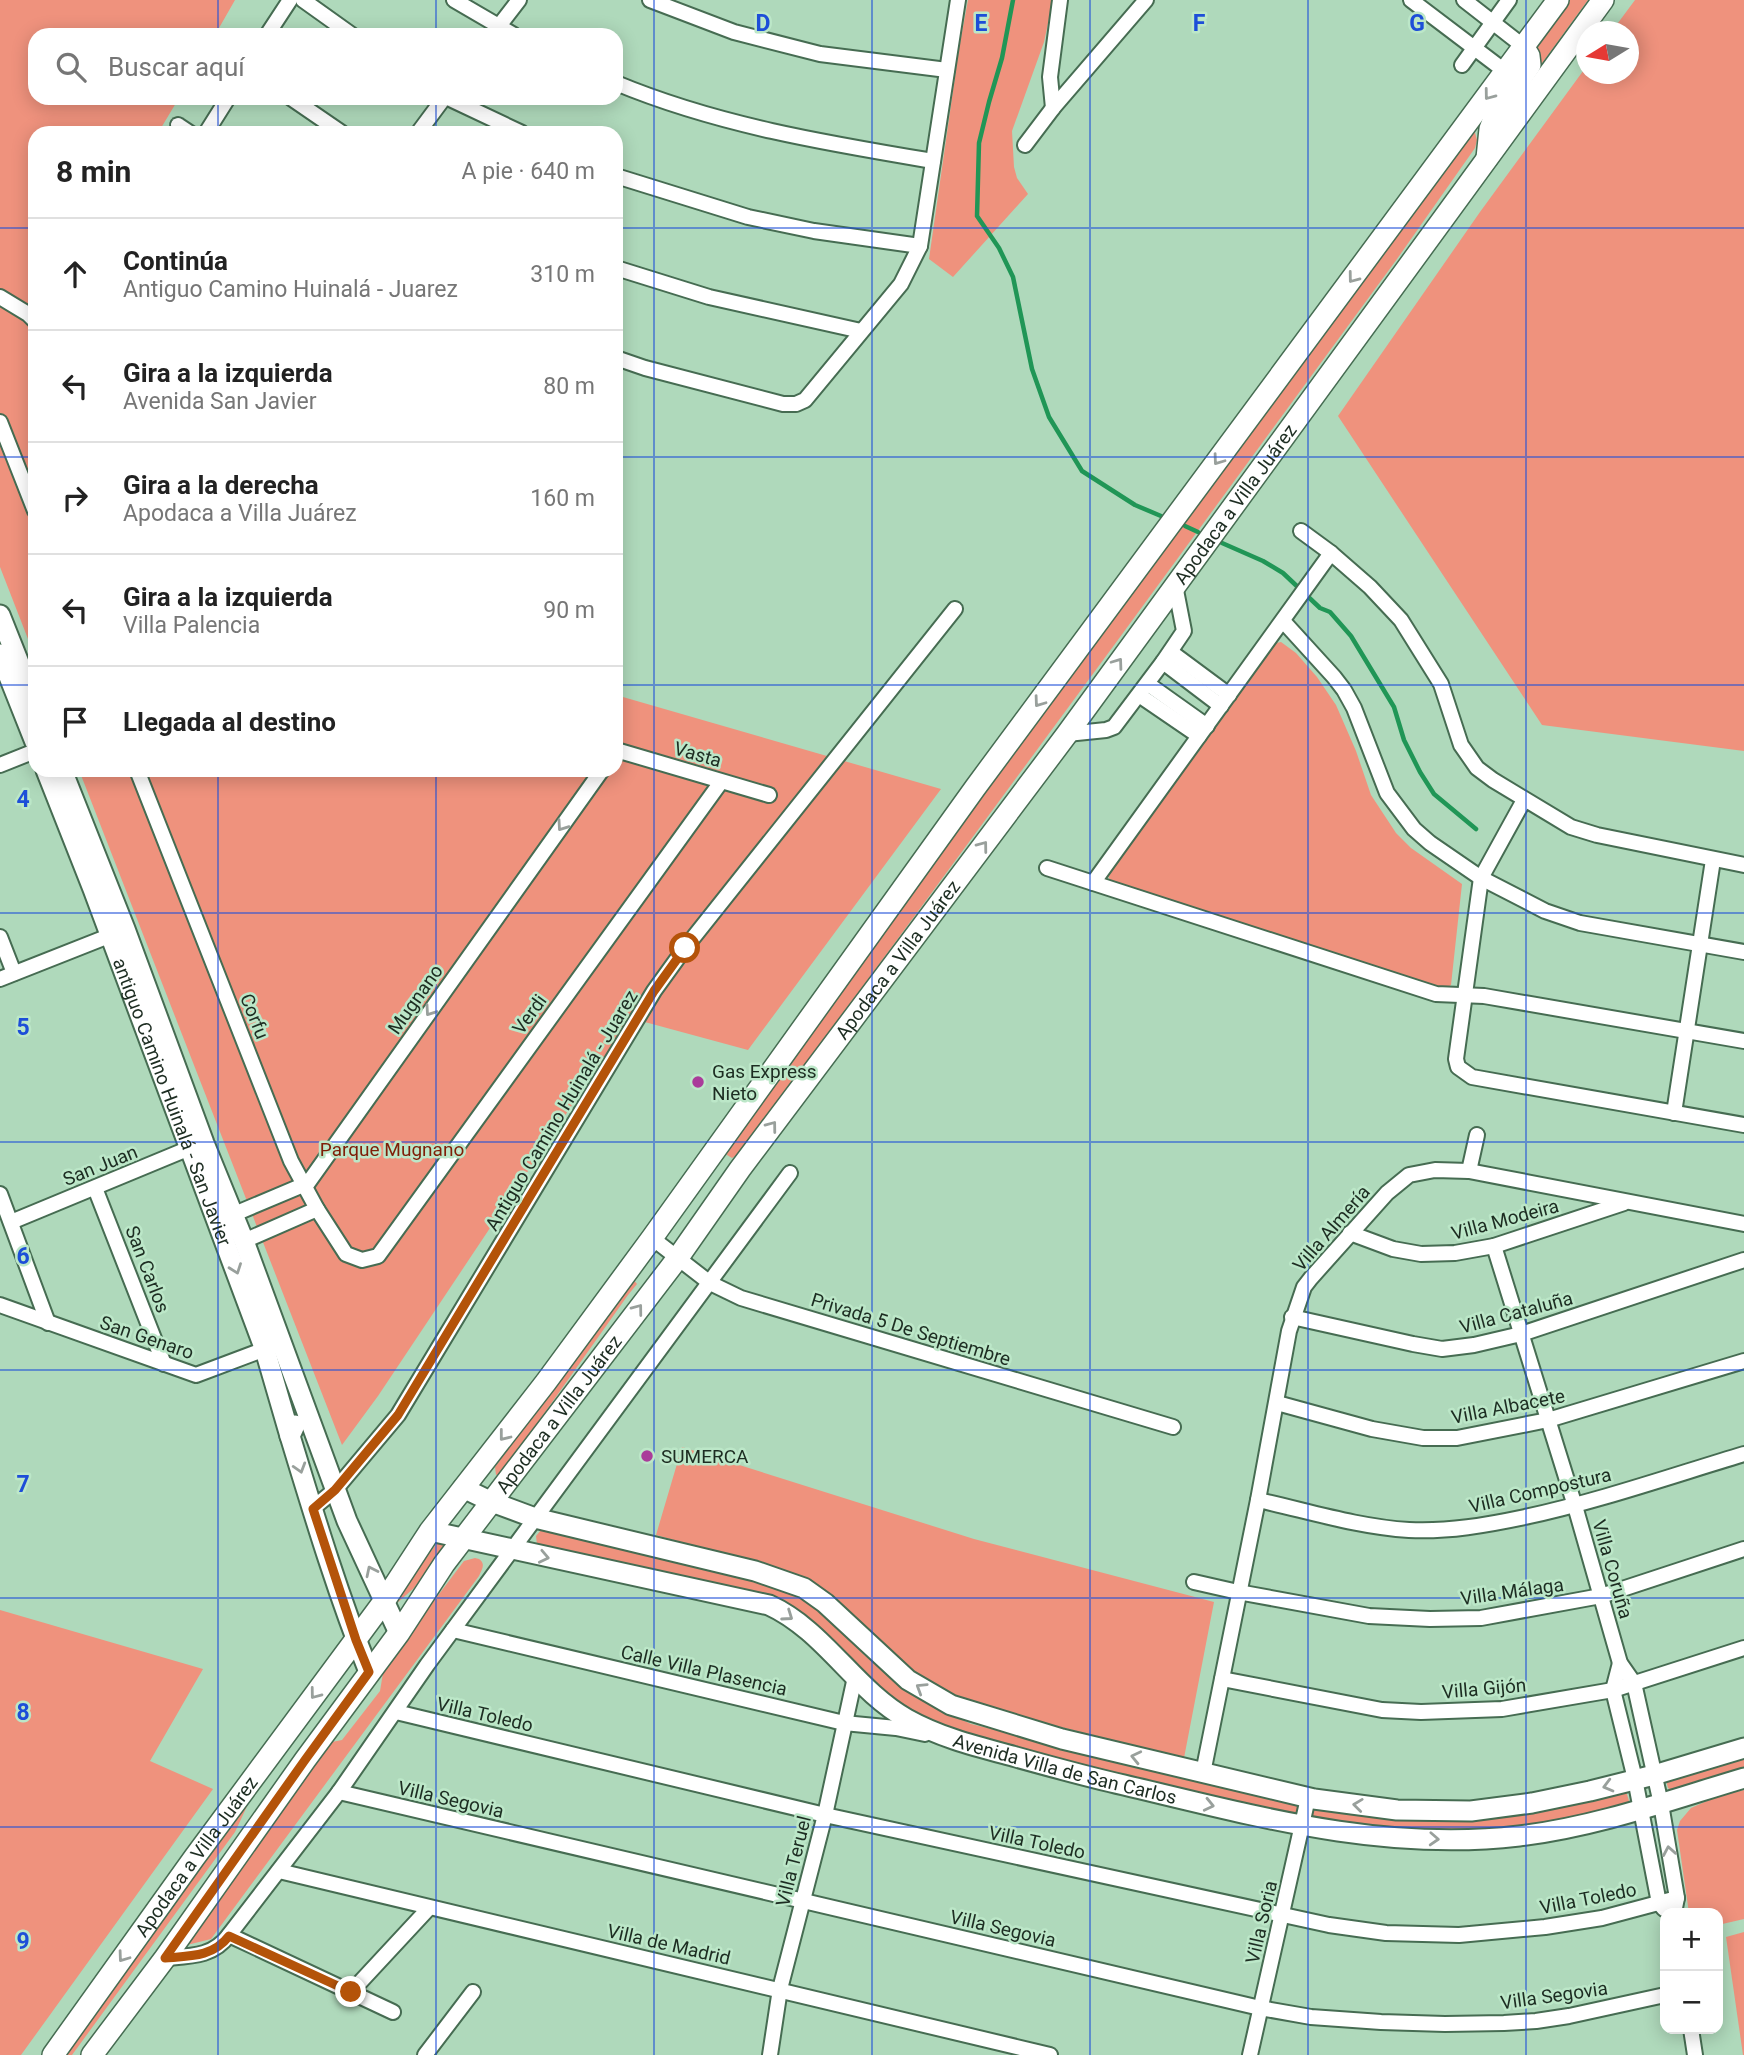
<!DOCTYPE html>
<html lang="es">
<meta charset="utf-8">
<style>
:root{--surface:#fff;--page:#f2f2f2;--text:#222;--muted:#767676;--line:#e0e0e0}
body{margin:0;font-family:Roboto,sans-serif;background:var(--page);color:var(--text)}
.controls{position:absolute;right:21px;bottom:21px;display:grid;overflow:hidden;border-radius:14px;box-shadow:0 4px 18px #0003}
.controls button{width:63px;height:63px;display:grid;place-items:center;padding:0;border:0;border-bottom:2px solid var(--line);background:var(--surface);color:var(--text);font:35px sans-serif}
.compass{position:absolute;left:1576px;top:21px;width:63px;height:63px;border-radius:50%;background:var(--surface);box-shadow:0 4px 18px #0003;rotate:259deg}
.stop{position:absolute;width:21px;height:21px;margin:-16px;border:5px solid #b45309;border-radius:50%;background:#fff}
.stop.end{background:#b45309;border-color:#fff;box-shadow:0 2px 7px #0008}
.list{margin:0;padding:0;list-style:none}
h2{display:flex;justify-content:space-between;align-items:center;height:91px;margin:0;padding:0 28px;font-size:30px}
h2 small{font-size:23px;font-weight:400;color:var(--muted)}
.list li{display:grid;grid-template-columns:46px 1fr auto;gap:21px;align-items:center;box-sizing:border-box;height:112px;padding:0 28px;border-top:2px solid var(--line)}
.list b{display:block;font-size:26px;white-space:nowrap}
.list p{margin:0;font-size:23px;white-space:nowrap;color:var(--muted)}
.list em{font-size:23px;font-style:normal;color:var(--muted)}
.icon{flex:none;width:38px;height:38px;fill:none;stroke:currentColor;stroke-width:2;stroke-linecap:round;stroke-linejoin:round}
.map{position:relative;flex:none;width:1744px;height:2055px;overflow:hidden}
.search{position:absolute;background:var(--surface);box-shadow:0 4px 18px #0003;left:28px;top:28px;width:595px;height:77px;display:flex;align-items:center;gap:18px;box-sizing:border-box;padding:0 24px;border-radius:21px;color:var(--muted);font-size:26px}
.panel{position:absolute;background:var(--surface);box-shadow:0 4px 18px #0003;left:28px;top:126px;width:595px;height:651px;border-radius:21px}
.map>svg:first-child{display:block}
.green{fill:#ef927d}
.lines{fill:none;stroke-linecap:round;stroke-linejoin:round}
.stream{stroke:#209656;stroke-width:4.5}
.street-casing{stroke:#466c52;stroke-width:18}
.secondary-casing{stroke:#466c52;stroke-width:23}
.primary-casing{stroke:#466c52;stroke-width:24}
.street{stroke:#fff;stroke-width:14}
.secondary{stroke:#fff;stroke-width:19}
.primary{stroke:#fff;stroke-width:21}
.oneway{stroke:#99a09c}
.route{stroke:#b45309;stroke-width:9}
.grid{fill:none;stroke:#1d4ed8;stroke-width:2;stroke-opacity:0.55}
.poi-dot{fill:#aa3c9a;stroke:#bce7c8;stroke-width:2.5}
.labels{text-anchor:middle;stroke-width:5;stroke-linejoin:round;paint-order:stroke}
.street-label{font-size:19px;fill:#1d2d22;stroke:#bce7c8}
.poi-label{font-size:19px;fill:#1d2d22;stroke:#bce7c8;text-anchor:start}
.park-label{font-size:19px;fill:#7f1e07;stroke:#bce7c8}
.grid-label{font-size:23px;text-anchor:middle;font-weight:bold;fill:#1d4ed8;stroke:#bce7c8;stroke-width:5;stroke-linejoin:round;paint-order:stroke}
</style>
<div class="map">
<svg width="1744" height="2055" viewBox="0 0 1744 2055">
<rect width="100%" height="100%" fill="#afd9bb"/>
<!-- green -->
<g class="green">
<path d="M 0,0 L 235,0 L 215,35 L 35,35 L 35,98 L 179,98 L 158,133 L 35,133 L 35,657 L 0,567 Z"/>
<path d="M 968,0 L 1053,0 L 1044,42 L 1012,131 L 1014,167 L 1017,178 L 1028,194 L 953,277 L 929,259 L 959,49 Z"/>
<path d="M 1564,0 L 1588,0 L 1508,110 L 1532,44 Z"/>
<path d="M 1635,0 L 1744,0 L 1744,751 L 1542,725 L 1338,416 L 1480,212 L 1586,67 L 1586,74 L 1628,74 L 1628,32 L 1612,31 Z"/>
<path d="M 1474,129 L 1477,140 L 1475,148 L 1397,259 L 1112,648 L 740,1153 L 732,1158 L 727,1155 L 722,1147 Z"/>
<path d="M 1281,642 L 1296,653 L 1317,677 L 1336,705 L 1356,751 L 1371,795 L 1396,833 L 1411,848 L 1462,884 L 1451,985 L 1443,990 L 1112,883 L 1107,875 L 1271,647 L 1276,643 Z"/>
<path d="M 616,695 L 941,789 L 748,1050 L 630,1018 L 378,1396 L 342,1445 L 79,770 L 616,770 Z"/>
<path d="M 633,1279 L 637,1284 L 628,1295 L 502,1473 L 496,1475 L 495,1467 Z"/>
<path d="M 682,1447 L 974,1539 L 1214,1602 L 1184,1758 L 969,1704 L 918,1681 L 817,1586 L 797,1575 L 656,1535 Z"/>
<path d="M 545,1529 L 713,1570 L 787,1591 L 809,1602 L 835,1622 L 862,1653 L 891,1678 L 932,1706 L 971,1724 L 1249,1791 L 1366,1814 L 1626,1791 L 1629,1801 L 1627,1805 L 1542,1825 L 1476,1833 L 1327,1824 L 995,1746 L 938,1727 L 900,1707 L 840,1652 L 810,1621 L 537,1545 L 536,1536 L 541,1530 Z"/>
<path d="M 440,1539 L 448,1541 L 414,1588 L 396,1604 L 392,1604 Z"/>
<path d="M 475,1558 L 479,1559 C 486,1564 482,1569 479,1576 L 211,1939 L 187,1945 L 182,1943 L 327,1743 L 342,1740 L 380,1691 L 384,1667 L 464,1561 Z"/>
<path d="M 0,1610 L 203,1669 L 150,1761 L 213,1789 L 21,2055 L 0,2055 Z"/>
<path d="M 1744,1755 L 1744,1768 L 1671,1790 L 1668,1788 L 1666,1780 Z"/>
<path d="M 1744,1790 L 1744,1919 L 1718,1925 L 1718,1913 L 1689,1913 L 1677,1830 L 1680,1821 L 1691,1808 L 1716,1797 Z"/>
<path d="M 248,1800 L 249,1802 L 235,1832 L 72,2055 L 59,2055 Z"/>
<path d="M 1744,1932 L 1744,2055 L 1743,2055 L 1726,1937 Z"/>
</g>
<g class="lines">
<!-- stream -->
<g class="stream">
<path d="M 1013,0 L 1002,58 L 989,102 L 979,143 L 977,216 L 999,248 L 1013,277 L 1032,369 L 1049,417 L 1082,471 L 1135,505 L 1161,516"/>
<path d="M 1185,526 L 1198,532"/>
<path d="M 1222,543 L 1263,561 L 1283,573 L 1320,608 L 1330,612 L 1351,636 L 1394,707 L 1404,740 L 1420,772 L 1434,794 L 1476,829"/>
</g>
<!-- street casing -->
<g class="street-casing">
<g id="street">
<path d="M 303,0 L 352,35"/>
<path d="M 454,0 L 514,35"/>
<path d="M 650,0 L 734,32 L 820,54 L 947,70"/>
<path d="M 1411,0 L 1506,72"/>
<path d="M 1464,0 L 1523,46"/>
<path d="M 267,35 L 290,0"/>
<path d="M 492,35 L 519,0"/>
<path d="M 1462,65 L 1509,0"/>
<path d="M 616,83 C 717,125 825,143 933,161"/>
<path d="M 291,98 L 342,133"/>
<path d="M 448,98 L 522,133"/>
<path d="M 1053,108 L 1050,77 L 1060,0"/>
<path d="M 178,125 L 190,133"/>
<path d="M 206,133 L 228,98"/>
<path d="M 418,133 L 444,98"/>
<path d="M 1025,145 L 1053,108 L 1146,0"/>
<path d="M 616,176 L 748,217 L 814,231 L 920,246"/>
<path d="M 616,268 L 709,297 L 861,331"/>
<path d="M 0,297 L 28,314 L 35,321"/>
<path d="M 616,358 L 645,368 L 783,404 L 796,404 L 805,400 L 901,284 L 920,246 L 958,0"/>
<path d="M 0,422 L 35,511"/>
<path d="M 1301,531 L 1331,553 L 1370,587 L 1401,620 L 1441,684 L 1461,745 L 1477,768 L 1493,780 L 1571,827 L 1597,835 L 1744,865"/>
<path d="M 1283,621 L 1334,677 L 1344,690 L 1354,708 L 1387,793 L 1414,829 L 1430,843 L 1481,878 L 1545,911 L 1580,923 L 1744,952"/>
<path d="M 1171,652 L 1229,695"/>
<path d="M 1163,662 L 1221,706"/>
<path d="M 1148,684 L 1207,726"/>
<path d="M 1139,695 L 1199,736"/>
<path d="M 1067,734 L 1106,730 L 1114,727 L 1163,662 L 1184,631 L 1175,585"/>
<path d="M 616,750 L 769,795"/>
<path d="M 0,765 L 35,751"/>
<path d="M 137,770 L 291,1161 L 317,1209 L 346,1254 L 362,1260 L 378,1256 L 721,782"/>
<path d="M 1524,800 L 1481,878 L 1456,1059 L 1458,1067 L 1472,1077 L 1744,1125"/>
<path d="M 1047,868 L 1436,994 L 1484,996 L 1744,1041"/>
<path d="M 1093,883 L 1331,553"/>
<path d="M 0,937 L 14,973"/>
<path d="M 0,979 L 119,932"/>
<path d="M 1674,1113 L 1713,860"/>
<path d="M 1469,1171 L 1477,1135"/>
<path d="M 95,1188 L 164,1364"/>
<path d="M 0,1194 L 48,1323"/>
<path d="M 232,1215 L 308,1183 L 602,770"/>
<path d="M 11,1222 L 197,1145"/>
<path d="M 1350,1233 L 1393,1249 L 1421,1254 L 1455,1253 L 1494,1246 L 1624,1203"/>
<path d="M 652,1238 L 710,1283 L 741,1298 L 1173,1427"/>
<path d="M 244,1241 L 317,1209"/>
<path d="M 1494,1246 L 1575,1506 L 1620,1663 L 1634,1683 L 1661,1804 L 1677,1898 L 1674,1913"/>
<path d="M 0,1305 L 196,1375 L 273,1346"/>
<path d="M 1292,1317 L 1413,1344 L 1442,1349 L 1474,1345 L 1521,1334 L 1744,1260"/>
<path d="M 1277,1403 L 1372,1429 L 1423,1438 L 1457,1438 L 1548,1420 L 1744,1361"/>
<path d="M 1258,1500 C 1308,1511 1358,1527 1409,1530 C 1448,1532 1487,1525 1525,1517 C 1599,1501 1671,1476 1744,1454"/>
<path d="M 312,1509 L 335,1490 L 398,1415 L 654,991 L 685,948 L 955,609"/>
<path d="M 1194,1582 L 1238,1592 L 1369,1616 L 1430,1619 L 1481,1618 L 1601,1596 L 1744,1549"/>
<path d="M 453,1630 L 844,1723 L 896,1728 L 925,1734"/>
<path d="M 1620,1663 L 1613,1690 L 1635,1779 L 1659,1903 L 1664,1909"/>
<path d="M 1222,1679 L 1382,1710 L 1421,1712 L 1502,1709 L 1613,1690 L 1744,1648"/>
<path d="M 396,1712 L 825,1815 L 1329,1925 L 1386,1933 L 1459,1935 L 1545,1927 L 1602,1918 L 1677,1898"/>
<path d="M 1203,1773 L 1258,1500 L 1289,1331 L 1304,1287 L 1311,1278 L 1387,1193 L 1409,1175 L 1435,1170 L 1469,1171 L 1744,1224"/>
<path d="M 339,1792 L 1260,2008 L 1311,2017 L 1381,2022 L 1445,2024 L 1504,2023 L 1536,2021 L 1569,2016 L 1665,1995"/>
<path d="M 279,1871 L 1050,2055"/>
<path d="M 229,1935 L 339,1792 L 427,1665 L 790,1173"/>
<path d="M 165,1958 C 190,1956 213,1957 229,1935 L 393,2012"/>
<path d="M 351,1992 L 429,1908"/>
<path d="M 1691,2029 L 1695,2055"/>
<path d="M 425,2055 L 473,1992"/>
<path d="M 770,2055 L 780,1989 L 825,1815 L 855,1677"/>
<path d="M 1250,2055 L 1308,1798"/>
</g>
</g>
<!-- secondary casing -->
<g class="secondary-casing">
<g id="secondary">
<path d="M 0,615 L 35,703"/>
<path d="M 0,654 L 35,742"/>
<path id="s1" d="M 46,770 L 93,889 L 265,1350 L 290,1436"/>
<path d="M 62,770 L 125,929 L 204,1143 L 244,1241 L 347,1521 L 399,1633"/>
<path d="M 295,1425 L 290,1436 C 314,1515 338,1595 369,1672"/>
<path d="M 463,1488 L 492,1502 L 535,1518 L 755,1571 L 804,1588 L 825,1603 L 908,1680 L 951,1705 L 1062,1739 L 1314,1799 L 1397,1810 L 1471,1811 L 1532,1803 L 1590,1791 L 1654,1775 L 1744,1748"/>
<path id="s2" d="M 430,1531 L 769,1605 C 824,1630 855,1690 907,1719 C 941,1738 979,1747 1016,1757 C 1052,1767 1088,1777 1124,1785 C 1255,1816 1383,1852 1519,1836 C 1596,1827 1670,1800 1744,1778"/>
</g>
</g>
<!-- primary casing -->
<g class="primary-casing">
<g id="primary">
<path d="M 1487,158 L 1490,129 L 1495,116 L 1530,65 L 1529,56 L 1523,46"/>
<path id="s3" d="M 53,2055 L 194,1858 L 385,1600 L 430,1531 L 546,1382 L 652,1238 L 975,788 L 1558,0"/>
<path id="s4" d="M 92,2055 L 165,1958 L 305,1760 L 399,1633 L 444,1564 L 677,1259 L 740,1169 L 1067,734 L 1603,0"/>
</g>
</g>
<!-- street -->
<use href="#street" class="street"/>
<!-- secondary -->
<use href="#secondary" class="secondary"/>
<!-- primary -->
<use href="#primary" class="primary"/>
</g>
<!-- one-way arrows -->
<defs><path id="oneway-chevron" d="M-2-3.5L2.5 0L-2 3.5" fill="none" stroke-width="1.6" stroke-linecap="round" stroke-linejoin="round" transform="scale(1.75)"/></defs>
<g class="oneway">
<use href="#oneway-chevron" transform="translate(1489 95) rotate(127)"/>
<use href="#oneway-chevron" transform="translate(1353 278) rotate(127)"/>
<use href="#oneway-chevron" transform="translate(1218 460) rotate(126)"/>
<use href="#oneway-chevron" transform="translate(1118 663) rotate(-54)"/>
<use href="#oneway-chevron" transform="translate(1039 702) rotate(126)"/>
<use href="#oneway-chevron" transform="translate(562 826) rotate(125)"/>
<use href="#oneway-chevron" transform="translate(983 846) rotate(-53)"/>
<use href="#oneway-chevron" transform="translate(430 1011) rotate(125)"/>
<use href="#oneway-chevron" transform="translate(772 1126) rotate(-53)"/>
<use href="#oneway-chevron" transform="translate(236 1269) rotate(70)"/>
<use href="#oneway-chevron" transform="translate(638 1309) rotate(-53)"/>
<use href="#oneway-chevron" transform="translate(504 1436) rotate(128)"/>
<use href="#oneway-chevron" transform="translate(300 1468) rotate(73)"/>
<use href="#oneway-chevron" transform="translate(544 1557) rotate(12)"/>
<use href="#oneway-chevron" transform="translate(371 1571) rotate(-116)"/>
<use href="#oneway-chevron" transform="translate(788 1616) rotate(35)"/>
<use href="#oneway-chevron" transform="translate(921 1688) rotate(-148)"/>
<use href="#oneway-chevron" transform="translate(315 1694) rotate(127)"/>
<use href="#oneway-chevron" transform="translate(1136 1757) rotate(-167)"/>
<use href="#oneway-chevron" transform="translate(1608 1786) rotate(165)"/>
<use href="#oneway-chevron" transform="translate(1209 1805) rotate(13)"/>
<use href="#oneway-chevron" transform="translate(1358 1805) rotate(-173)"/>
<use href="#oneway-chevron" transform="translate(1434 1839) rotate(3)"/>
<use href="#oneway-chevron" transform="translate(1669 1851) rotate(-100)"/>
<use href="#oneway-chevron" transform="translate(123 1957) rotate(126)"/>
</g>
<g class="lines">
<!-- route -->
<path class="route" d="M 351,1992 L 229,1936 C 213,1957 190,1956 165,1958 L 305,1760 L 369,1672 L 356,1640 L 313,1509 L 335,1490 L 398,1415 L 654,991 L 685,948"/>
</g>
<!-- grid -->
<path class="grid" d="M 218,0 L 218,35M 436,0 L 436,35M 654,0 L 654,2055M 872,0 L 872,2055M 1090,0 L 1090,2055M 1308,0 L 1308,2055M 1526,0 L 1526,2055M 218,98 L 218,133M 436,98 L 436,133M 0,228 L 35,228M 616,228 L 1744,228M 0,457 L 35,457M 616,457 L 1744,457M 0,685 L 35,685M 616,685 L 1744,685M 218,770 L 218,2055M 436,770 L 436,2055M 0,913 L 1744,913M 0,1142 L 1744,1142M 0,1370 L 1744,1370M 0,1598 L 1744,1598M 0,1827 L 1744,1827"/>
<!-- markers -->
<g class="poi-dot">
<circle cx="698" cy="1082" r="7"/>
<circle cx="647" cy="1456" r="7"/>
</g>
<g class="labels">
<!-- street labels -->
<g class="street-label">
<text dy="7" stroke="none"><textPath href="#s4" startOffset="1927">Apodaca a Villa Juárez</textPath></text>
<text transform="translate(698 754) rotate(16)" y="7">Vasta</text>
<text dy="7" stroke="none"><textPath href="#s4" startOffset="1360">Apodaca a Villa Juárez</textPath></text>
<text transform="translate(415 999) rotate(-55)" y="7">Mugnano</text>
<text transform="translate(529 1014) rotate(-54)" y="7">Verdi</text>
<text transform="translate(255 1016) rotate(68)" y="7">Corfu</text>
<text dy="7" stroke="none"><textPath href="#s1" startOffset="355">antiguo Camino Huinalá - San Javier</textPath></text>
<text transform="translate(561 1110) rotate(-59)" y="7">Antiguo Camino Huinalá - Juarez</text>
<text transform="translate(100 1165) rotate(-22)" y="7">San Juan</text>
<text transform="translate(1505 1219) rotate(-15)" y="7">Villa Modeira</text>
<text transform="translate(1331 1228) rotate(-49)" y="7">Villa Almería</text>
<text transform="translate(148 1269) rotate(69)" y="7">San Carlos</text>
<text transform="translate(1516 1312) rotate(-15)" y="7">Villa Cataluña</text>
<text transform="translate(911 1329) rotate(17)" y="7">Privada 5 De Septiembre</text>
<text transform="translate(147 1337) rotate(19)" y="7">San Genaro</text>
<text transform="translate(1508 1406) rotate(-11)" y="7">Villa Albacete</text>
<text dy="7" stroke="none"><textPath href="#s4" startOffset="793">Apodaca a Villa Juárez</textPath></text>
<text transform="translate(1540 1490) rotate(-13)" y="7">Villa Compostura</text>
<text transform="translate(1613 1569) rotate(74)" y="7">Villa Coruña</text>
<text transform="translate(1512 1591) rotate(-8)" y="7">Villa Málaga</text>
<text transform="translate(704 1670) rotate(13)" y="7">Calle Villa Plasencia</text>
<text transform="translate(1484 1688) rotate(-5)" y="7">Villa Gijón</text>
<text transform="translate(485 1714) rotate(13)" y="7">Villa Toledo</text>
<text dy="7" stroke="none"><textPath href="#s2" startOffset="693">Avenida Villa de San Carlos</textPath></text>
<text transform="translate(451 1799) rotate(13)" y="7">Villa Segovia</text>
<text transform="translate(1037 1842) rotate(12)" y="7">Villa Toledo</text>
<text dy="7" stroke="none"><textPath href="#s3" startOffset="245">Apodaca a Villa Juárez</textPath></text>
<text transform="translate(793 1861) rotate(-76)" y="7">Villa Teruel</text>
<text transform="translate(1588 1898) rotate(-11)" y="7">Villa Toledo</text>
<text transform="translate(1261 1922) rotate(-77)" y="7">Villa Soria</text>
<text transform="translate(1003 1928) rotate(13)" y="7">Villa Segovia</text>
<text transform="translate(669 1944) rotate(13)" y="7">Villa de Madrid</text>
<text transform="translate(1554 1995) rotate(-8)" y="7">Villa Segovia</text>
</g>
<!-- poi labels -->
<g class="poi-label">
<text x="712" y="1078">Gas Express<tspan x="712" dy="22">Nieto</tspan></text>
<text x="661" y="1463">SUMERCA</text>
</g>
<!-- park labels -->
<g class="park-label">
<text x="392" y="1156">Parque Mugnano</text>
</g>
</g>
<g class="grid-label">
<text x="763" y="31">D</text>
<text x="981" y="31">E</text>
<text x="1199" y="31">F</text>
<text x="1417" y="31">G</text>
<text x="23" y="807">4</text>
<text x="23" y="1035">5</text>
<text x="23" y="1264">6</text>
<text x="23" y="1492">7</text>
<text x="23" y="1720">8</text>
<text x="23" y="1949">9</text>
</g>
</svg>
<div class="controls">
<button>+</button>
<button>−</button>
</div>
<svg class="compass" viewBox="-18 -18 36 36"><path d="M0-13l5 13h-10z" fill="#e53935"/><path d="M0 13l5-13h-10z" fill="#767676"/></svg>
<div class="stop" style="left:685px;top:948px"></div>
<div class="stop end" style="left:351px;top:1992px"></div>
<div class="search"><svg class="icon" aria-label="search" viewBox="0 0 24 24"><circle cx="10" cy="10" r="6"/><path d="M15 15l6 6"/></svg>Buscar aquí</div>
<section class="panel">
<h2>8 min<small>A pie · 640 m</small></h2>
<ul class="list">
<li><svg class="icon" aria-label="ahead" viewBox="0 0 24 24"><path d="M12 20V5M6 11l6-6 6 6"/></svg><div><b>Continúa</b><p>Antiguo Camino Huinalá - Juarez</p></div><em>310 m</em></li>
<li><svg class="icon" aria-label="left" viewBox="0 0 24 24"><path d="M17 20v-9H6M10 6l-5 5 5 5"/></svg><div><b>Gira a la izquierda</b><p>Avenida San Javier</p></div><em>80 m</em></li>
<li><svg class="icon" aria-label="right" viewBox="0 0 24 24"><path d="M7 20v-9h11M14 6l5 5-5 5"/></svg><div><b>Gira a la derecha</b><p>Apodaca a Villa Juárez</p></div><em>160 m</em></li>
<li><svg class="icon" aria-label="left" viewBox="0 0 24 24"><path d="M17 20v-9H6M10 6l-5 5 5 5"/></svg><div><b>Gira a la izquierda</b><p>Villa Palencia</p></div><em>90 m</em></li>
<li><svg class="icon" aria-label="arrive" viewBox="0 0 24 24"><path d="M6 21V4h12l-3 4 3 4H6"/></svg><div><b>Llegada al destino</b></div></li>
</ul>
</section>
</div>
